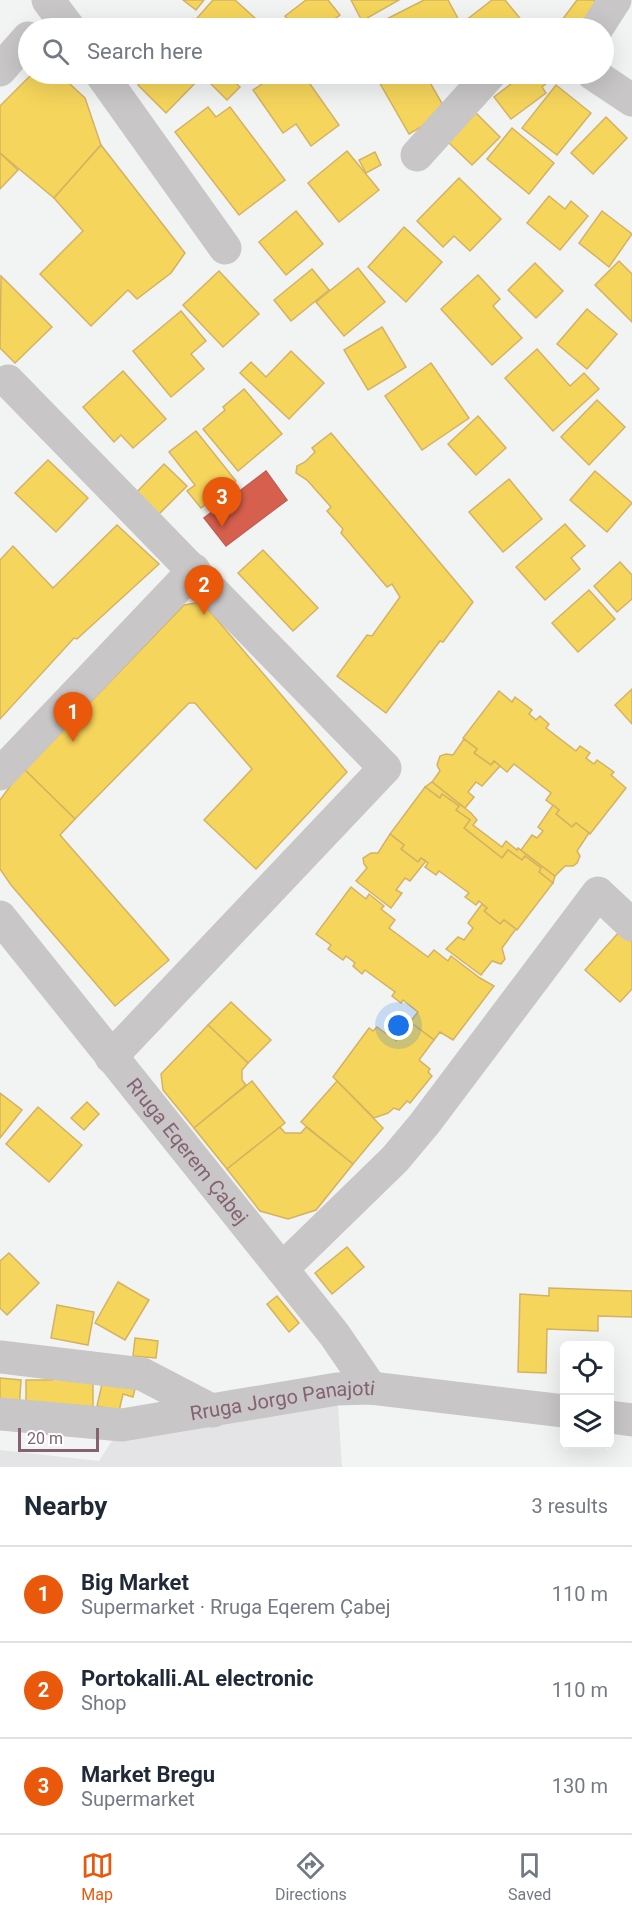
<!DOCTYPE html>
<meta charset="utf-8">
<style>
:root{--surface:#fff;--page:#f2f2f3;--text:#1f2937;--muted:#747a83;--line:#e0e1e3;--accent:#ea580c}
body{margin:0;font-family:Roboto,sans-serif;background:var(--page);color:var(--text)}
.controls{position:absolute;right:18px;bottom:18px;display:grid;overflow:hidden;border-radius:9px;box-shadow:0 6px 24px #0002}
.controls button{width:54px;height:54px;display:grid;place-items:center;padding:0;border:0;border-bottom:2px solid var(--line);background:var(--surface);color:var(--text);font:30px sans-serif}
.scale{position:absolute;left:18px;bottom:15px;width:81px;box-sizing:border-box;padding-left:6px;border:3px solid #846272;border-top:0;font-size:16px;line-height:21px;white-space:nowrap;color:#846272;-webkit-text-stroke:4px #fff;paint-order:stroke}
.you{position:absolute;left:399px;top:1026px;width:21px;height:21px;margin:-15px;border:4px solid #fff;border-radius:50%;background:#1a73e8;box-shadow:0 0 0 9px #1a73e833}
.badge{display:grid;place-items:center;width:39px;height:39px;border-radius:50%;background:var(--accent);color:#fff;font-size:20px;font-weight:700}
.pin{position:absolute;translate:-50% -50px;filter:drop-shadow(0 2px 3px #0008)}
.pin::after{content:'';position:absolute;top:32px;width:21px;height:18px;background:inherit;clip-path:polygon(0 0,100% 0,50% 100%)}
.list{margin:0;padding:0;list-style:none}
h2{display:flex;justify-content:space-between;align-items:center;height:78px;margin:0;padding:0 24px;font-size:26px}
h2 small{font-size:20px;font-weight:400;color:var(--muted)}
.list li{display:grid;grid-template-columns:39px 1fr auto;gap:18px;align-items:center;box-sizing:border-box;height:96px;padding:0 24px;border-top:2px solid var(--line)}
.list b{display:block;font-size:22px;white-space:nowrap}
.list p{margin:0;font-size:20px;white-space:nowrap;color:var(--muted)}
.list em{font-size:20px;font-style:normal;color:var(--muted)}
.icon{flex:none;width:33px;height:33px;fill:none;stroke:currentColor;stroke-width:2;stroke-linecap:round;stroke-linejoin:round}
.map{position:relative;flex:none;width:632px;height:1467px;overflow:hidden}
.search{position:absolute;background:var(--surface);box-shadow:0 6px 24px #0002;left:18px;right:18px;top:18px;height:66px;display:flex;align-items:center;gap:15px;box-sizing:border-box;padding:0 21px;border-radius:33px;color:var(--muted);font-size:22px}
.sheet{height:366px;background:var(--surface)}
nav{display:flex;justify-content:space-around;align-items:center;box-sizing:border-box;height:84px;border-top:2px solid var(--line);background:var(--surface);font-size:16px;color:var(--muted)}
nav a{display:grid;justify-items:center;gap:3px}
nav .on{color:var(--accent)}
.map>svg:first-child{display:block}
.built{fill:#e4e4e6}
.homes{fill:#f6d55c;stroke:#d4b263;stroke-width:1.5}
.shops{fill:#d6604d;stroke:#bd6158;stroke-width:1.5}
.lines{fill:none;stroke-linecap:round;stroke-linejoin:round}
.minor{stroke:#c8c6c7;stroke-width:33}
.labels{text-anchor:middle;stroke-width:6;stroke-linejoin:round;paint-order:stroke}
.street-label{font-size:20px;fill:#846272;stroke:#fff}
</style>
<div class="map">
<svg width="632" height="1467" viewBox="0 0 632 1467">
<rect width="100%" height="100%" fill="#f2f4f4"/>
<!-- built -->
<path class="built" d="M 337,1389 L 342,1467 L 0,1467 L 0,1450 L 99,1461 L 122,1425 Z"/>
<!-- homes -->
<g class="homes">
<path d="M 183,0 L 204,0 L 196,10 Z"/>
<path d="M 213,0 L 235,0 L 256,19 L 248,28 L 193,28 L 190,26 Z"/>
<path d="M 306,0 L 328,0 L 340,15 L 322,28 L 295,28 L 285,16 Z"/>
<path d="M 351,0 L 399,0 L 362,21 Z"/>
<path d="M 424,0 L 448,0 L 461,24 L 452,28 L 369,28 Z"/>
<path d="M 492,0 L 505,0 L 528,28 L 456,28 Z"/>
<path d="M 577,0 L 593,0 L 600,5 L 582,28 L 556,28 Z"/>
<path d="M 32,74 L 59,74 L 85,98 L 101,145 L 54,198 L 0,153 L 0,106 Z"/>
<path d="M 149,74 L 204,74 L 166,113 L 138,85 Z"/>
<path d="M 218,74 L 226,74 L 240,87 L 227,100 L 210,83 Z"/>
<path d="M 277,74 L 303,74 L 339,125 L 311,146 L 296,124 L 283,133 L 253,90 Z"/>
<path d="M 389,74 L 442,74 L 429,81 L 447,112 L 409,134 L 378,80 Z"/>
<path d="M 524,74 L 554,74 L 556,76 L 542,87 L 546,93 L 511,119 L 494,97 Z"/>
<path d="M 556,85 L 591,113 L 557,155 L 522,128 Z"/>
<path d="M 208,107 L 216,117 L 230,107 L 285,180 L 239,215 L 175,132 Z"/>
<path d="M 475,112 L 500,137 L 472,165 L 447,141 Z"/>
<path d="M 606,117 L 627,138 L 593,174 L 571,153 Z"/>
<path d="M 512,128 L 554,163 L 529,194 L 487,159 Z"/>
<path d="M 101,145 L 185,253 L 171,273 L 137,299 L 128,290 L 91,326 L 40,274 L 83,231 L 54,198 Z"/>
<path d="M 347,151 L 379,190 L 339,222 L 308,183 Z"/>
<path d="M 375,152 L 381,165 L 366,173 L 359,160 Z"/>
<path d="M 0,153 L 18,170 L 0,189 Z"/>
<path d="M 459,178 L 501,219 L 470,251 L 454,236 L 443,247 L 417,221 Z"/>
<path d="M 549,196 L 565,209 L 571,201 L 588,216 L 560,250 L 527,223 Z"/>
<path d="M 296,211 L 323,244 L 286,275 L 259,242 Z"/>
<path d="M 602,211 L 632,234 L 609,267 L 579,243 Z"/>
<path d="M 404,227 L 442,262 L 406,302 L 368,267 Z"/>
<path d="M 619,261 L 632,274 L 632,322 L 595,285 Z"/>
<path d="M 535,263 L 563,291 L 536,318 L 508,290 Z"/>
<path d="M 358,268 L 385,302 L 344,336 L 316,302 Z"/>
<path d="M 312,269 L 329,290 L 291,321 L 274,300 Z"/>
<path d="M 219,271 L 259,314 L 223,347 L 183,305 Z"/>
<path d="M 478,275 L 500,299 L 493,306 L 522,338 L 492,365 L 441,309 Z"/>
<path d="M 1,276 L 52,327 L 15,363 L 0,348 Z"/>
<path d="M 587,309 L 617,334 L 587,369 L 557,344 Z"/>
<path d="M 181,311 L 206,341 L 191,354 L 204,369 L 171,397 L 133,351 Z"/>
<path d="M 382,327 L 406,367 L 368,390 L 344,350 Z"/>
<path d="M 537,349 L 570,386 L 584,373 L 599,389 L 553,431 L 505,378 Z"/>
<path d="M 291,351 L 324,383 L 289,419 L 240,373 L 251,362 L 266,377 Z"/>
<path d="M 431,363 L 469,418 L 422,450 L 385,396 Z"/>
<path d="M 123,371 L 166,419 L 133,448 L 121,435 L 114,442 L 83,407 Z"/>
<path d="M 244,389 L 282,434 L 238,471 L 203,429 L 225,410 L 223,407 Z"/>
<path d="M 597,400 L 625,427 L 589,465 L 561,437 Z"/>
<path d="M 478,416 L 506,448 L 476,475 L 448,444 Z"/>
<path d="M 196,431 L 236,481 L 201,508 L 187,491 L 195,485 L 169,452 Z"/>
<path d="M 331,433 L 473,602 L 443,642 L 440,641 L 386,713 L 337,676 L 367,635 L 372,636 L 400,597 L 392,584 L 387,587 L 341,533 L 343,529 L 327,511 L 331,507 L 307,480 L 296,473 L 297,466 L 305,462 L 315,452 L 312,448 Z"/>
<path d="M 48,460 L 88,498 L 56,532 L 15,493 Z"/>
<path d="M 164,464 L 187,486 L 153,520 L 130,499 Z"/>
<path d="M 595,471 L 632,503 L 607,532 L 570,500 Z"/>
<path d="M 509,479 L 542,519 L 503,552 L 469,512 Z"/>
<path d="M 565,524 L 585,546 L 571,558 L 580,569 L 545,600 L 516,567 Z"/>
<path d="M 117,525 L 159,564 L 77,639 L 74,638 L 0,719 L 0,560 L 13,546 L 53,588 Z"/>
<path d="M 263,550 L 318,608 L 293,631 L 238,573 Z"/>
<path d="M 620,562 L 632,575 L 632,599 L 617,612 L 594,586 Z"/>
<path d="M 589,590 L 615,619 L 578,652 L 552,623 Z"/>
<path d="M 202,602 L 347,772 L 256,869 L 204,820 L 252,769 L 195,703 L 189,703 L 75,819 L 25,770 L 184,605 Z"/>
<path d="M 632,689 L 632,724 L 615,705 Z"/>
<path d="M 499,691 L 512,702 L 515,697 L 532,710 L 529,714 L 536,720 L 540,716 L 549,724 L 546,728 L 576,751 L 580,746 L 590,753 L 586,758 L 594,764 L 597,760 L 614,772 L 611,775 L 626,788 L 590,834 L 576,823 L 572,827 L 556,814 L 559,810 L 546,800 L 551,793 L 514,764 L 507,772 L 494,761 L 491,765 L 474,753 L 477,749 L 463,738 Z"/>
<path d="M 464,739 L 477,749 L 474,753 L 491,765 L 494,761 L 500,766 L 482,786 L 476,782 L 468,792 L 474,797 L 465,808 L 432,782 L 440,771 L 437,765 L 440,756 L 446,754 L 453,755 Z"/>
<path d="M 25,770 L 75,819 L 60,835 L 169,960 L 115,1006 L 11,885 L 0,869 L 0,800 L 14,781 Z"/>
<path d="M 432,782 L 471,813 L 477,820 L 473,825 L 502,847 L 506,841 L 517,850 L 518,848 L 555,876 L 553,883 L 539,872 L 541,868 L 525,856 L 522,860 L 508,850 L 502,858 L 464,828 L 470,820 L 456,810 L 459,806 L 442,794 L 440,798 L 425,787 Z"/>
<path d="M 425,787 L 440,798 L 442,794 L 459,806 L 456,810 L 470,820 L 464,828 L 502,858 L 508,850 L 522,860 L 525,856 L 541,868 L 539,872 L 553,883 L 517,930 L 504,920 L 500,924 L 484,911 L 487,908 L 479,901 L 476,905 L 465,897 L 469,893 L 439,871 L 436,875 L 425,867 L 428,863 L 421,858 L 418,862 L 401,849 L 404,845 L 390,834 Z"/>
<path d="M 553,805 L 559,810 L 556,814 L 572,827 L 576,823 L 589,833 L 577,851 L 580,856 L 577,863 L 573,866 L 565,866 L 555,876 L 521,850 L 532,835 L 537,838 L 543,831 L 538,827 Z"/>
<path d="M 390,834 L 404,845 L 401,849 L 418,862 L 421,858 L 426,861 L 410,881 L 405,878 L 396,890 L 402,893 L 391,908 L 356,881 L 367,868 L 364,864 L 363,858 L 371,853 L 378,853 Z"/>
<path d="M 351,887 L 366,899 L 369,894 L 384,906 L 381,909 L 395,920 L 389,928 L 428,957 L 434,950 L 448,961 L 451,956 L 480,978 L 494,986 L 453,1040 L 440,1032 L 434,1040 L 410,1022 L 418,1012 L 403,1000 L 401,1003 L 392,996 L 395,992 L 365,970 L 362,974 L 353,966 L 355,963 L 346,956 L 343,960 L 328,949 L 331,945 L 316,934 Z"/>
<path d="M 482,904 L 487,908 L 484,911 L 500,924 L 504,920 L 516,929 L 502,948 L 505,959 L 501,964 L 492,961 L 481,975 L 446,949 L 458,937 L 464,940 L 473,928 L 468,923 Z"/>
<path d="M 620,931 L 632,942 L 632,989 L 620,1002 L 585,970 Z"/>
<path d="M 231,1002 L 271,1040 L 248,1063 L 208,1025 Z"/>
<path d="M 410,1022 L 434,1040 L 419,1060 L 430,1069 L 428,1072 L 432,1076 L 410,1103 L 407,1101 L 399,1110 L 394,1108 L 388,1113 L 374,1118 L 333,1077 L 369,1028 L 373,1031 L 377,1027 L 396,1041 Z"/>
<path d="M 208,1025 L 248,1063 L 242,1070 L 242,1080 L 246,1085 L 194,1128 L 163,1090 L 161,1074 Z"/>
<path d="M 252,1081 L 285,1123 L 227,1169 L 194,1128 Z"/>
<path d="M 337,1081 L 383,1128 L 353,1164 L 301,1122 Z"/>
<path d="M 0,1093 L 22,1110 L 0,1138 Z"/>
<path d="M 87,1102 L 99,1114 L 84,1130 L 71,1118 Z"/>
<path d="M 38,1107 L 82,1145 L 49,1182 L 6,1144 Z"/>
<path d="M 280,1127 L 285,1133 L 301,1133 L 306,1127 L 353,1164 L 316,1210 L 288,1219 L 260,1211 L 227,1169 Z"/>
<path d="M 347,1247 L 364,1267 L 332,1294 L 315,1273 Z"/>
<path d="M 9,1253 L 39,1283 L 7,1315 L 0,1308 L 0,1261 Z"/>
<path d="M 118,1282 L 149,1300 L 125,1340 L 95,1323 Z"/>
<path d="M 549,1288 L 632,1291 L 632,1317 L 598,1316 L 598,1331 L 547,1329 L 546,1373 L 518,1372 L 520,1294 L 549,1296 Z"/>
<path d="M 277,1296 L 299,1323 L 289,1332 L 267,1304 Z"/>
<path d="M 57,1305 L 94,1312 L 88,1345 L 51,1338 Z"/>
<path d="M 135,1338 L 158,1341 L 156,1358 L 133,1356 Z"/>
<path d="M 93,1370 L 93,1410 L 26,1410 L 26,1380 L 51,1380 Z"/>
<path d="M 105,1371 L 138,1377 L 133,1397 L 123,1394 L 119,1411 L 97,1406 Z"/>
<path d="M 0,1378 L 21,1380 L 19,1411 L 0,1409 Z"/>
</g>
<!-- shops -->
<path class="shops" d="M 266,471 L 287,500 L 226,546 L 204,518 Z"/>
<g class="lines">
<!-- minor -->
<g class="minor">
<path d="M 48,0 L 69,28"/>
<path d="M 597,28 L 615,0"/>
<path d="M 0,70 L 28,38"/>
<path d="M 101,74 L 225,248"/>
<path d="M 593,74 L 632,100"/>
<path d="M 417,155 L 490,74"/>
<path d="M 8,381 L 385,768 L 111,1057"/>
<path d="M 0,774 L 194,570"/>
<path id="s1" d="M 0,917 L 334,1334 L 371,1388"/>
<path d="M 282,1269 L 395,1159 L 425,1123 L 598,893 L 632,925"/>
<path d="M 0,1357 L 142,1374 L 213,1411"/>
<path id="s2" d="M 0,1414 L 122,1425 L 337,1389 L 371,1388 L 564,1411"/>
<path d="M 610,1417 L 632,1420"/>
</g>
</g>
<g class="labels">
<!-- street labels -->
<g class="street-label">
<text dy="7" stroke="none"><textPath href="#s1" startOffset="300">Rruga Eqerem Çabej</textPath></text>
<text dy="7" stroke="none"><textPath href="#s2" startOffset="285">Rruga Jorgo Panajoti</textPath></text>
</g>
</g>
</svg>
<div class="controls">
<button><svg class="icon" aria-label="locate" viewBox="0 0 24 24"><circle cx="12" cy="12" r="6"/><path d="M12 2v4M12 18v4M2 12h4M18 12h4"/></svg></button>
<button><svg class="icon" aria-label="layers" viewBox="0 0 24 24"><path d="M12 4l9 5-9 5-9-5zM3 14l9 5 9-5"/></svg></button>
</div>
<div class="scale">20 m</div>
<div class="you"></div>
<div class="pin badge" style="left:73px;top:742px">1</div>
<div class="pin badge" style="left:204px;top:615px">2</div>
<div class="pin badge" style="left:222px;top:527px">3</div>
<div class="search"><svg class="icon" aria-label="search" viewBox="0 0 24 24"><circle cx="10" cy="10" r="6"/><path d="M15 15l6 6"/></svg>Search here</div>
</div>
<section class="sheet">
<h2>Nearby<small>3 results</small></h2>
<ul class="list">
<li><span class="badge">1</span><div><b>Big Market</b><p>Supermarket · Rruga Eqerem Çabej</p></div><em>110 m</em></li>
<li><span class="badge">2</span><div><b>Portokalli.AL electronic</b><p>Shop</p></div><em>110 m</em></li>
<li><span class="badge">3</span><div><b>Market Bregu</b><p>Supermarket</p></div><em>130 m</em></li>
</ul>
</section>
<nav>
<a class="on"><svg class="icon" aria-label="map" viewBox="0 0 24 24"><path d="M3 6l6-2 6 2 6-2v14l-6 2-6-2-6 2zM9 4v14M15 6v14"/></svg>Map</a>
<a><svg class="icon" aria-label="directions" viewBox="0 0 24 24"><path d="M12 3l9 9-9 9-9-9zM9 14v-3h6M13 9l2 2-2 2"/></svg>Directions</a>
<a><svg class="icon" aria-label="saved" viewBox="0 0 24 24"><path d="M7 4h10v16l-5-4-5 4z"/></svg>Saved</a>
</nav>
